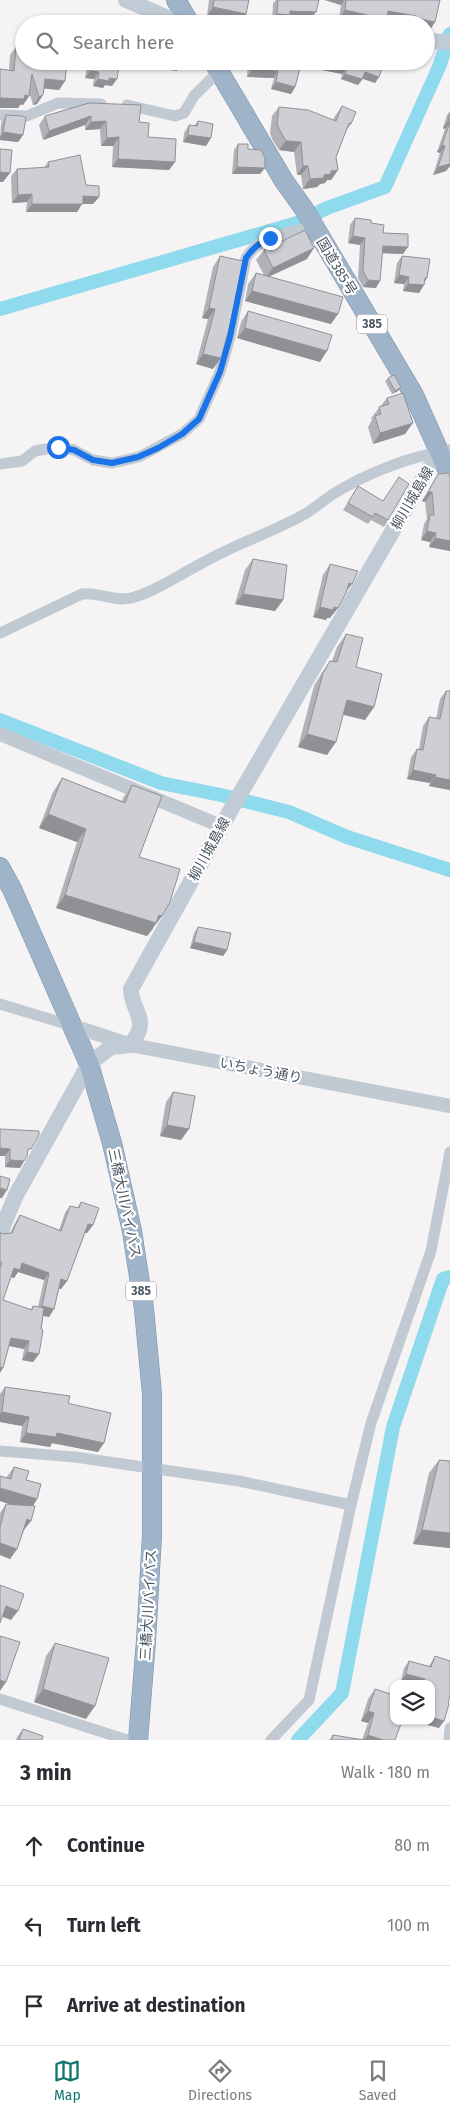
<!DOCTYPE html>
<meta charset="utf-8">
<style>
:root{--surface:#fff;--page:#f7f7f7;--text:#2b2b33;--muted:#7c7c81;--line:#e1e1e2;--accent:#0f766e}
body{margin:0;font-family:"Fira Sans","Noto Sans JP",sans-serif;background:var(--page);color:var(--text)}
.controls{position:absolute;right:15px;bottom:15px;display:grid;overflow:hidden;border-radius:10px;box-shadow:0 1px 4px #0004}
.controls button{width:45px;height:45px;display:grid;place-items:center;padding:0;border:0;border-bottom:1px solid var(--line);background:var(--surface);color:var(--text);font:25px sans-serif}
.stop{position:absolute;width:15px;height:15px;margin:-11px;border:4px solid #1a73e8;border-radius:50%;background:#fff}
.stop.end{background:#1a73e8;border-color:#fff;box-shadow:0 1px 5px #0008}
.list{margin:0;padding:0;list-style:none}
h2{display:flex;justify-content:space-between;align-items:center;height:65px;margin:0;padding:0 20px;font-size:21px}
h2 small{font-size:16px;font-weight:400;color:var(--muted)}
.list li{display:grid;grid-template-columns:32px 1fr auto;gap:15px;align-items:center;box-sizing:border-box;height:80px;padding:0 20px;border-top:1px solid var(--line)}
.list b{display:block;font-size:19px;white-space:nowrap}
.list em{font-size:16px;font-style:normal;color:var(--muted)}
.icon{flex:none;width:28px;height:28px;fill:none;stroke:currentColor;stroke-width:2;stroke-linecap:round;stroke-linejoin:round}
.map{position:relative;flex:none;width:450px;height:1740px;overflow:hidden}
.search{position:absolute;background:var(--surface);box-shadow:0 1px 4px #0004;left:15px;right:15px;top:15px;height:55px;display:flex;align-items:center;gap:12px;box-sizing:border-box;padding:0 18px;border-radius:28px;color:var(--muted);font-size:19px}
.sheet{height:305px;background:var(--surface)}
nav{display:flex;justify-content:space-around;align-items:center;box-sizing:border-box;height:70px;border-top:1px solid var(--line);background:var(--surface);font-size:14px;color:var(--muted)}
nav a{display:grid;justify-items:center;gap:2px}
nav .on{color:var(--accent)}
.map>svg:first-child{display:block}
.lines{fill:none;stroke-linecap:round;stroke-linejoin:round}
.canal{stroke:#90daee;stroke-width:14}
.trunk-casing{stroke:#7690ad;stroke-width:20}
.minor{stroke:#c1cad2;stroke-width:11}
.tertiary{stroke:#c1cad2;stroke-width:14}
.secondary{stroke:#c1cbd6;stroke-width:16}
.trunk{stroke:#9fb4c9;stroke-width:19}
.wall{fill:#b0b2b7;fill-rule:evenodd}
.shaded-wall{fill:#909195}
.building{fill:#cdcfd5;stroke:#909195}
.route{stroke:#1a73e8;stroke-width:6}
.labels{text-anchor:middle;stroke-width:4.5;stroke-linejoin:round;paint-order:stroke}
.shield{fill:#fff;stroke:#808990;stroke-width:1}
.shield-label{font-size:12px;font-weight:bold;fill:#4a5661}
.street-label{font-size:14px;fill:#4a5661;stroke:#fff}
</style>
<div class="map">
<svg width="450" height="1740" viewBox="0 0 450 1740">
<rect width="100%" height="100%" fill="#f5f3f3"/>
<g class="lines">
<!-- canal -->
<g class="canal">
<path d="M 0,309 L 297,223 L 327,208 L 385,187 L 439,67 L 450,34"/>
<path d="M 0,720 L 161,783 L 221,795 L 289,812 L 347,837 L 450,870"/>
<path d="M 298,1740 L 342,1693 L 393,1427 L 443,1279 L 450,1277"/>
</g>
<!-- trunk casing -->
<g class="trunk-casing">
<g id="trunk">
<path d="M 176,0 L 190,24"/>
<path d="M 213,61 L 284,181 L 304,209 L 414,395 L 450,476"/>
<path d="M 0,867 L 12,889 L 89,1064 L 112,1143 L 132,1231 L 144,1309 L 152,1394 L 152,1535 L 146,1641 L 138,1740"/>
</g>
</g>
<!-- minor -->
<g class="minor">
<path d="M 127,105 L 175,116 L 184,113 L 194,96 L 219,71"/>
<path d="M 0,115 L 27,116 L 58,103 L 101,104"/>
<path d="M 0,464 L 22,461 L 35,451 L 58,447 L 74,450 L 93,460 L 112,463 L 139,457 L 182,434 L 199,419 L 220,372 L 230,337 L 246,258 C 260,235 290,233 314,226"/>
<path d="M 0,633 L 82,594 C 98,592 116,602 131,598 C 157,591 182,573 206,561 C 238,543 273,532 305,514 C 315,508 324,500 333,494 C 367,473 411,456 450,450"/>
<path d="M 0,1004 L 73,1026"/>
<path d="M 0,1451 L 75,1457 L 239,1481 L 351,1505"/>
<path d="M 0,1699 L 127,1740"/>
<path d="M 271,1740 L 309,1700 L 351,1505 L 371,1423 L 431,1251 L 450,1152"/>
<path d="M 449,1740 L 450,1728"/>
</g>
<!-- tertiary -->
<g class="tertiary">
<path d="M 0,734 L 221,826"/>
<path d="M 73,1026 L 131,1045 L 450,1106"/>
</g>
<!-- secondary -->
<g class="secondary">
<path d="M 126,0 L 182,24"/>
<path d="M 426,41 L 450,42"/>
<path d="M 0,1233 L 16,1195 L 89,1064 L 111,1047 L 131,1045 C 133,1040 138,1035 139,1030 C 144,1017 130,1003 131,989 L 233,806 L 439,451"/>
</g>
<!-- trunk -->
<use href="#trunk" class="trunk"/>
</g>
<!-- wall -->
<g class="wall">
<path d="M 209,0 L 249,0 L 246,14 L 240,22 L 207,16 Z"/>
<path d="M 276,0 L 319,0 L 311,19 L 287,18 L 285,22 L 272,22 L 273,3 Z"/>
<path d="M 325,0 L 440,0 L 435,22 L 429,31 L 426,30 L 426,24 L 406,24 L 387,21 L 385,24 L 361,24 L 339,19 L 341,5 Z"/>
<path d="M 16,47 L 65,81 L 59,90 L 44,88 L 43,95 L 37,104 L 33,105 L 30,95 L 23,105 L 21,104 L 18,108 L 0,108 L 0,69 L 9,70 L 10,55 Z"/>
<path d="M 88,61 L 120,61 L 112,86 L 105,85 L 103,88 L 93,86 L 94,79 L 85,78 Z"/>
<path d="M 248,61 L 302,61 L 295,87 L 291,94 L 271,89 L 274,78 L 247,77 Z"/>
<path d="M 318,61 L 384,61 L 379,77 L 375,83 L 363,79 L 358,85 L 341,79 L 342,74 L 317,69 Z"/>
<path d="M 89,103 L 139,122 L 148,137 L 175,162 L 169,170 L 112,167 L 113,146 L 101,146 L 100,129 L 85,130 L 85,125 L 43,140 L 39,125 L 45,116 Z"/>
<path d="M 342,106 L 351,124 L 346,131 L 336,157 L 338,170 L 331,180 L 327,180 L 325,183 L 320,184 L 317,187 L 303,189 L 301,175 L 297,175 L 294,152 L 279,150 L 272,139 L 270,133 L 272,116 L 279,107 L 333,120 L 335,116 Z"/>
<path d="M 450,111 L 450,166 L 446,171 L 433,175 L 440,153 L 437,152 L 445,129 L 443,128 L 447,115 Z"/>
<path d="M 6,115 L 23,135 L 18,142 L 0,140 L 1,123 Z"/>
<path d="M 198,121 L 206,146 L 183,142 L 184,133 L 189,125 L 194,126 Z"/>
<path d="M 238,144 L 248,149 L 260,174 L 232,174 L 234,150 Z"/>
<path d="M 48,162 L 86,185 L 99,197 L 93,204 L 82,204 L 77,212 L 26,212 L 27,202 L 12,203 L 11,176 L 17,169 L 44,168 Z"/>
<path d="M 355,218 L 371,223 L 383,233 L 403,254 L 382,253 L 376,288 L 363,287 L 358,278 L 360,245 L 348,243 L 350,225 Z"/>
<path d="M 264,250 L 307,259 L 269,277 L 331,324 L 245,301 L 248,284 L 256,273 L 264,275 L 256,260 Z"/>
<path d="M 220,256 L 213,369 L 196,364 L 208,319 L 202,318 L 213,267 Z"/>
<path d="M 402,256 L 424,283 L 419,293 L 403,291 L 404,284 L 394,283 L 397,263 Z"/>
<path d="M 248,311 L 320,362 L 237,338 L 241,322 Z"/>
<path d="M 388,378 L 398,391 L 392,394 L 385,381 Z"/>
<path d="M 387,398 L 405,434 L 373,444 L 368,427 L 372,420 L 371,418 Z"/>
<path d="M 438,474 L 450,475 L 450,551 L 429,547 L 430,542 L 421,540 L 424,524 L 427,519 L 425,502 L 422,501 Z"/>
<path d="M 358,486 L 388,520 L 384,527 L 371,520 L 368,524 L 343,510 Z"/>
<path d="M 253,559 L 283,600 L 275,611 L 235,604 L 245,570 Z"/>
<path d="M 330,564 L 330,618 L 327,618 L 326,620 L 313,617 L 323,575 Z"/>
<path d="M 346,634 L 356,667 L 374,707 L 365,720 L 343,715 L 327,755 L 298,747 L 314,686 L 321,674 L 330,661 L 332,661 L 337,647 Z"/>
<path d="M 446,691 L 450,691 L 450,790 L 429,786 L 430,783 L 407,779 L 411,757 L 417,749 L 419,749 L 423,726 L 429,717 L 436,719 L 440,699 Z"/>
<path d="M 62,778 L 122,801 L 123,798 L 132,785 L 139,857 L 153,929 L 147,936 L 56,908 L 77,842 L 39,828 L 53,792 Z"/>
<path d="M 198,927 L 227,950 L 223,956 L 190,948 L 194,933 Z"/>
<path d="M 173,1092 L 181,1140 L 160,1136 L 166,1102 Z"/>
<path d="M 0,1129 L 28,1154 L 20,1168 L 5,1167 L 5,1156 L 0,1156 Z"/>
<path d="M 81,1202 L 93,1225 L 87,1233 L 85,1232 L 67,1281 L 61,1289 L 59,1288 L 54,1309 L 49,1317 L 43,1316 L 39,1354 L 33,1362 L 22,1360 L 24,1349 L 9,1346 L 0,1373 L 0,1232 L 2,1234 L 10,1233 L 15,1223 L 20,1215 L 59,1230 L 65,1213 L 70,1206 L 77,1208 ZM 18,1272 L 44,1280 L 38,1307 L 33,1306 L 30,1310 L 3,1300 L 11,1277 L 14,1278 Z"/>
<path d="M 5,1387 L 68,1403 L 98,1452 L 52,1443 L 50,1447 L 20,1442 L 22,1426 L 0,1422 L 0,1394 Z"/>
<path d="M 439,1460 L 450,1548 L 413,1544 L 429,1473 Z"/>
<path d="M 14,1467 L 26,1480 L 37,1499 L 33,1506 L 17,1549 L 10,1559 L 0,1555 L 0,1513 L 6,1504 L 12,1505 L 0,1501 L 6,1478 Z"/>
<path d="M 55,1643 L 86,1719 L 34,1702 L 46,1656 Z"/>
<path d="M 435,1656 L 439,1728 L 413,1721 L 431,1721 L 431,1684 L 410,1684 L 401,1681 L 404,1668 L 409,1661 L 429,1666 Z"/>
<path d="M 375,1689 L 395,1740 L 329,1740 L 333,1735 L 362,1740 L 368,1723 L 361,1721 L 368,1699 Z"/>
<path d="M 23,1729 L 42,1740 L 16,1740 L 17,1737 Z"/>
</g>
<!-- shaded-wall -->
<g class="shaded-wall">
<path d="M 325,0 L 344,0 L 341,5 Z"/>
<path d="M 213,7 L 246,14 L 240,22 L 207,16 Z"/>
<path d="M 345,10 L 367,15 L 361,23 L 339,19 Z"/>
<path d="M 290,11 L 316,12 L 311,19 L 287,18 L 285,22 L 272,22 L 277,14 Z"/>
<path d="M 388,11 L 416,16 L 411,24 L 382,20 Z"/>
<path d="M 416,18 L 435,22 L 429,31 L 426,30 L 426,24 L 412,24 Z"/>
<path d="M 367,20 L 387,21 L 385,24 L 365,24 Z"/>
<path d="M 143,61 L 184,61 L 177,71 L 140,66 Z"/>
<path d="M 321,63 L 347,68 L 342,74 L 317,69 Z"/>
<path d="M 252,70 L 278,71 L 274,78 L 247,77 Z"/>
<path d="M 90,71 L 99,72 L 94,79 L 85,78 Z"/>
<path d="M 365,72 L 379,77 L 375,83 L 361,78 Z"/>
<path d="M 345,74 L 362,79 L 358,85 L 341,79 Z"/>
<path d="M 109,78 L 117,79 L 112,86 L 105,85 L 103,88 L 93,86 L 98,79 Z"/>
<path d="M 45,79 L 65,81 L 59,90 L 38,88 Z"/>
<path d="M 276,82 L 295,87 L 291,94 L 271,89 Z"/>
<path d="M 25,95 L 29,96 L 23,105 L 21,104 L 18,108 L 0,108 L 0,98 Z"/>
<path d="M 43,95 L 37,104 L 33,105 L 39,97 Z"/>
<path d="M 91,116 L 85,125 L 43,140 L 49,131 Z"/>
<path d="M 106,121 L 100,129 L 85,130 L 91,122 Z"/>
<path d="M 448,121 L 450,122 L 445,129 L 443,128 Z"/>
<path d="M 3,132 L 23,135 L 18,142 L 0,140 L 0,137 Z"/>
<path d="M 188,135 L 211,138 L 206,146 L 183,142 Z"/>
<path d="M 119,137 L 113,146 L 101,146 L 107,138 Z"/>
<path d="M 286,141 L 301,142 L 294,152 L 279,150 Z"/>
<path d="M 442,145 L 445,146 L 440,153 L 437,152 Z"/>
<path d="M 118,159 L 175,162 L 169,170 L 112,167 Z"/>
<path d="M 450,164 L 450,166 L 446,171 L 433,175 L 438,167 Z"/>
<path d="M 303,166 L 308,166 L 301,175 L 297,175 Z"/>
<path d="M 237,167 L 265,168 L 260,174 L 232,174 Z"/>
<path d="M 338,170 L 331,180 L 327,180 L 325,183 L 320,184 L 317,187 L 303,189 L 310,179 L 331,171 Z"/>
<path d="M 0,172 L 10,173 L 3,182 L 0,182 Z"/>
<path d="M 32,194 L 27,202 L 12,203 L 18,195 Z"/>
<path d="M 83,196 L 99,197 L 93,204 L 82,204 L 77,212 L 26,212 L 32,204 Z"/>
<path d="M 353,236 L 365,238 L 360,245 L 348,243 Z"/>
<path d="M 383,246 L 408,247 L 403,254 L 378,253 Z"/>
<path d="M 314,248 L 307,259 L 265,278 L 273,268 Z"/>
<path d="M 399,275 L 409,277 L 404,284 L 394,283 Z"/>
<path d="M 425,278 L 427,278 L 423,285 L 424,285 L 419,293 L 403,291 L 408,284 Z"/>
<path d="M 368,280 L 380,281 L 376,288 L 363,287 Z"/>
<path d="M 252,291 L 338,314 L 331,324 L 245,301 Z"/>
<path d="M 209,308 L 215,309 L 208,319 L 202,318 Z"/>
<path d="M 245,328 L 327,351 L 320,362 L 237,338 Z"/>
<path d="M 203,354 L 221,358 L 213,369 L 196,364 Z"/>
<path d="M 401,387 L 398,391 L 392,394 L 395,391 Z"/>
<path d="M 413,423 L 405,434 L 373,444 L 380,433 Z"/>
<path d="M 428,492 L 432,492 L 425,502 L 422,501 Z"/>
<path d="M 427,531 L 436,533 L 430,542 L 421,540 Z"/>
<path d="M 435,538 L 450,541 L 450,551 L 429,547 Z"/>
<path d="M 349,583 L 352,584 L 344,594 Z"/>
<path d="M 243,594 L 283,600 L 275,611 L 235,604 Z"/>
<path d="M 320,607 L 334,607 L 338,608 L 330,618 L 327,618 L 326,620 L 313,617 Z"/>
<path d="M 347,700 L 374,707 L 365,720 L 337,713 Z"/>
<path d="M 307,734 L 336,742 L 327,755 L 298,747 Z"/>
<path d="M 413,770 L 436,775 L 430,783 L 407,779 Z"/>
<path d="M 435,777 L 450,780 L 450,790 L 429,786 Z"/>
<path d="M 48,814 L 86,829 L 77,842 L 39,828 Z"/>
<path d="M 65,895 L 159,915 L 162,916 L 147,936 L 56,908 Z"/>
<path d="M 194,942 L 227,950 L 223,956 L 190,948 Z"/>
<path d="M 167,1125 L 189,1129 L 181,1140 L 160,1136 Z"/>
<path d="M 0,1148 L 10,1149 L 5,1156 L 0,1156 Z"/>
<path d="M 10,1160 L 24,1161 L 20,1168 L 5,1167 Z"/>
<path d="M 0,1188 L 7,1190 L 2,1198 L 0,1198 Z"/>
<path d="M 88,1224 L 93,1225 L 87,1233 L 82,1232 Z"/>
<path d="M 22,1263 L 49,1273 L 44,1280 L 18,1272 L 14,1278 L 8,1276 L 14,1268 Z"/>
<path d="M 61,1279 L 67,1281 L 61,1289 L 55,1287 Z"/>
<path d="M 42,1306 L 54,1309 L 49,1317 L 36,1314 Z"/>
<path d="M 11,1338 L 29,1341 L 24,1349 L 5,1345 Z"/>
<path d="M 27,1352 L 39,1354 L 33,1362 L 22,1360 Z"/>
<path d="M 0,1367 L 3,1368 L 0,1373 Z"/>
<path d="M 2,1412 L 29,1417 L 22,1426 L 0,1422 L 0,1414 Z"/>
<path d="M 26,1433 L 57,1433 L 104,1443 L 98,1452 L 52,1443 L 50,1447 L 20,1442 Z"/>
<path d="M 0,1488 L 37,1499 L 30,1510 L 0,1501 Z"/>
<path d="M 27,1519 L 31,1521 L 24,1530 L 20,1529 Z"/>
<path d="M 422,1530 L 450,1533 L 450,1548 L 413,1544 Z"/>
<path d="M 0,1543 L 17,1549 L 10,1559 L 0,1555 Z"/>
<path d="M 6,1606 L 18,1611 L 11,1620 L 0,1616 Z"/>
<path d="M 406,1674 L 425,1679 L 422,1684 L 410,1684 L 401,1681 Z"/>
<path d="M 0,1680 L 6,1682 L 0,1691 Z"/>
<path d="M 43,1689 L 95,1706 L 86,1719 L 34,1702 Z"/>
<path d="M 368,1711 L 374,1713 L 368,1723 L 361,1721 Z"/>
<path d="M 431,1717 L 444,1721 L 439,1728 L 413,1721 L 431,1721 Z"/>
<path d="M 368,1735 L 383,1740 L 364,1740 Z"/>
</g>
<!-- building -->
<g class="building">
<path d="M 214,0 L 249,0 L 246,14 L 213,7 Z"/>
<path d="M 278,0 L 319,0 L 316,12 L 290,11 L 290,15 L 277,14 Z"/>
<path d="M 346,0 L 440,0 L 435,22 L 416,18 L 416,16 L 388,11 L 387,21 L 367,20 L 367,15 L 345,10 Z"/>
<path d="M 16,47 L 24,47 L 24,61 L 67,61 L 65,81 L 45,79 L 43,95 L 39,97 L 32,74 L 29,96 L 25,95 L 24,99 L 0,98 L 0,69 L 14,71 Z"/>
<path d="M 92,61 L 120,61 L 117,79 L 109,78 L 109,81 L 98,79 L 99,72 L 90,71 Z"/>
<path d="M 252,61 L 302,61 L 295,87 L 276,82 L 278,71 L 252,70 Z"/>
<path d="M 321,61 L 384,61 L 379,77 L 365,72 L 362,79 L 345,74 L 347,68 L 321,63 Z"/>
<path d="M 89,103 L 141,105 L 139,122 L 149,123 L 148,137 L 176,139 L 175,162 L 118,159 L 119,137 L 107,138 L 106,121 L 91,122 L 91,116 L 49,131 L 45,116 Z"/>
<path d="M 342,106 L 356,112 L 351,124 L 349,123 L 336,157 L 338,170 L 331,171 L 331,174 L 324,175 L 324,178 L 310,179 L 308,166 L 303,166 L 301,142 L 286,141 L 279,129 L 277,124 L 279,107 L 308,110 L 336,121 Z"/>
<path d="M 450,114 L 450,122 L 448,121 Z"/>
<path d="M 6,115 L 22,116 L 26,118 L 23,135 L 3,132 Z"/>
<path d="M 198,121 L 213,124 L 211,138 L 188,135 L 189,125 L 197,126 Z"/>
<path d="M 450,122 L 450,164 L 438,167 L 445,146 L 442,145 Z"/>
<path d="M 238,144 L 248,144 L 248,149 L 261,150 L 265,158 L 265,168 L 237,167 Z"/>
<path d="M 0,149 L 12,150 L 10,173 L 0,172 Z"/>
<path d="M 80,155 L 86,185 L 99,186 L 99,197 L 83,196 L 83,204 L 32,204 L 32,194 L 18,195 L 17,169 L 49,167 L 48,162 Z"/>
<path d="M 355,218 L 371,220 L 371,223 L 384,225 L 383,233 L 408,234 L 408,247 L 383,246 L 380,281 L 368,280 L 363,271 L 365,238 L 353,236 Z"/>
<path d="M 305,230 L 314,248 L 273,268 L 264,250 Z"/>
<path d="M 220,256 L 243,261 L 230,325 L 221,358 L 203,354 L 215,309 L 209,308 Z"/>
<path d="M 402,256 L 430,259 L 427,278 L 425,278 L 424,285 L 408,284 L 409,277 L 399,275 Z"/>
<path d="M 256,273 L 343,297 L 338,314 L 252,291 Z"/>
<path d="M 248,311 L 332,335 L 327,351 L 245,328 Z"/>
<path d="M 394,375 L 401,387 L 395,391 L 388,378 Z"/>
<path d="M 403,393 L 413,423 L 380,433 L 375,416 L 381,414 L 379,407 L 389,404 L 387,398 Z"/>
<path d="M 447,473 L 450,475 L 450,541 L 435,538 L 436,533 L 427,531 L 430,515 L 434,515 L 432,492 L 428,492 L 438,474 Z"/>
<path d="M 399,477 L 409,484 L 388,520 L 375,513 L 373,517 L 348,503 L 358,486 L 383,501 Z"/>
<path d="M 253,559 L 287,565 L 283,600 L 243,594 Z"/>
<path d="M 330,564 L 358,571 L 352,584 L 349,583 L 346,593 L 338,608 L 334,607 L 333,610 L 320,607 Z"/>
<path d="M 346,634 L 363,638 L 356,667 L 382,674 L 374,707 L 347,700 L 336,742 L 307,734 L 323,673 L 330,661 L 337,662 Z"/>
<path d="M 446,691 L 450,691 L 450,780 L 435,777 L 436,775 L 413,770 L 417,749 L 423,750 L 429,717 L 440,719 Z"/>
<path d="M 62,778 L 125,803 L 132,785 L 162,796 L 139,857 L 180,869 L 170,902 L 162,916 L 159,915 L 156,923 L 65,895 L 86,829 L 48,814 Z"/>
<path d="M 198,927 L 231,933 L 227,950 L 194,942 Z"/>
<path d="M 173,1092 L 195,1096 L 189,1129 L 167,1125 Z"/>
<path d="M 0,1129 L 39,1131 L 39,1135 L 31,1149 L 28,1149 L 27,1156 L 24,1161 L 10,1160 L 10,1149 L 0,1148 Z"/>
<path d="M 0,1176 L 10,1179 L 7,1190 L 0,1188 Z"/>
<path d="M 81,1202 L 99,1208 L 93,1225 L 88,1224 L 67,1281 L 61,1279 L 54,1309 L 42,1306 L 49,1273 L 22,1263 L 20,1270 L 14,1268 L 3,1300 L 32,1310 L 33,1306 L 44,1308 L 41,1329 L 43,1330 L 39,1354 L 27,1352 L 29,1341 L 11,1338 L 3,1368 L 0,1367 L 0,1268 L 2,1263 L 0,1262 L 0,1232 L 2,1234 L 12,1233 L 20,1215 L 61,1231 L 70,1206 L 79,1208 Z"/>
<path d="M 5,1387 L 70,1396 L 68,1403 L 71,1404 L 111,1413 L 104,1443 L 57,1433 L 56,1437 L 26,1433 L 29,1417 L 2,1412 Z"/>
<path d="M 439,1460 L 450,1461 L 450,1533 L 422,1530 Z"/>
<path d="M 14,1467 L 29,1471 L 26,1480 L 41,1484 L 37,1499 L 0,1488 L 0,1476 L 11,1479 Z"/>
<path d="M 6,1504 L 35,1506 L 31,1521 L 27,1519 L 17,1549 L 0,1543 L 0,1527 Z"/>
<path d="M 0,1585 L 24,1594 L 18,1611 L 6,1606 L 0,1623 Z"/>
<path d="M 0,1636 L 20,1642 L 6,1682 L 0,1680 Z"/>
<path d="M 55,1643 L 109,1658 L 95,1706 L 43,1689 Z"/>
<path d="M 435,1656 L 450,1661 L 450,1696 L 448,1703 L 449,1704 L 444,1721 L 431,1717 L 431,1684 L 423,1684 L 425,1679 L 406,1674 L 409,1661 L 431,1667 Z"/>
<path d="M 375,1689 L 394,1695 L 394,1721 L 402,1721 L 395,1740 L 383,1740 L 368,1735 L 374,1713 L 368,1711 Z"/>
<path d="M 23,1729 L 43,1736 L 42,1740 L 19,1740 Z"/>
<path d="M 333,1735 L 364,1740 L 332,1740 Z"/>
</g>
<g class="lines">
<!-- route -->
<path class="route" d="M 58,447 L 74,450 L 93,460 L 112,463 L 138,457 L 158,448 L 182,434 L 199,419 L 220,372 L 230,337 L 246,258 C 253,248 259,243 270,238"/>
</g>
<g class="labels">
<!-- shield labels -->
<g class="shield">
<rect x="357" y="314.5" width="30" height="19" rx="4"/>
<rect x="126" y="1281.5" width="30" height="19" rx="4"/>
</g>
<g class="shield-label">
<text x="372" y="328">385</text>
<text x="141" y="1295">385</text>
</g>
<!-- street labels -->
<g class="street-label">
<text transform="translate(337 266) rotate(59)" y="5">国道385号</text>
<text transform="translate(412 498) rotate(-60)" y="5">柳川城島線</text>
<text transform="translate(209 849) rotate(-61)" y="5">柳川城島線</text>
<text transform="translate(261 1070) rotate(11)" y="5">いちょう通り</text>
<text transform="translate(125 1203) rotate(78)" y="5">三橋大川バイパス</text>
<text transform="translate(148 1605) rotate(-87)" y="5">三橋大川バイパス</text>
</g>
</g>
</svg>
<div class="controls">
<button><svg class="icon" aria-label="layers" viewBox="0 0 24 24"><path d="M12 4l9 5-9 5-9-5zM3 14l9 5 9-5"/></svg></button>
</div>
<div class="stop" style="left:58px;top:447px"></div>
<div class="stop end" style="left:270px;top:238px"></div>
<div class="search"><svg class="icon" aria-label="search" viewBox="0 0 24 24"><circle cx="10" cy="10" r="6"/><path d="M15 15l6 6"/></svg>Search here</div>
</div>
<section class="sheet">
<h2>3 min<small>Walk · 180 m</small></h2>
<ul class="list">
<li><svg class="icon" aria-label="ahead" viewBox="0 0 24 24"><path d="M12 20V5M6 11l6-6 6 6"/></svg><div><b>Continue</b></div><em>80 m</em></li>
<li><svg class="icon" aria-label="left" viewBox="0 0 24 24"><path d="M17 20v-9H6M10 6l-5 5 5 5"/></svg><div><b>Turn left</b></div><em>100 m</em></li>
<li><svg class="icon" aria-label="arrive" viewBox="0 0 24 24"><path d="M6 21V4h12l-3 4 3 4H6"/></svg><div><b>Arrive at destination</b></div></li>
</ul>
</section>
<nav>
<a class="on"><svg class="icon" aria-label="map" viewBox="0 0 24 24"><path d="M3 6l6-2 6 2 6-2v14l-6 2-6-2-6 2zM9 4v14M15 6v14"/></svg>Map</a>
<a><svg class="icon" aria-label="directions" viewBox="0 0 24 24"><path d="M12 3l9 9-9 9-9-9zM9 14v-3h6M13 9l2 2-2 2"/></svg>Directions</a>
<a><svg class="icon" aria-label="saved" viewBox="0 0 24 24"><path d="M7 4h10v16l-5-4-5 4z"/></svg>Saved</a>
</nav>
